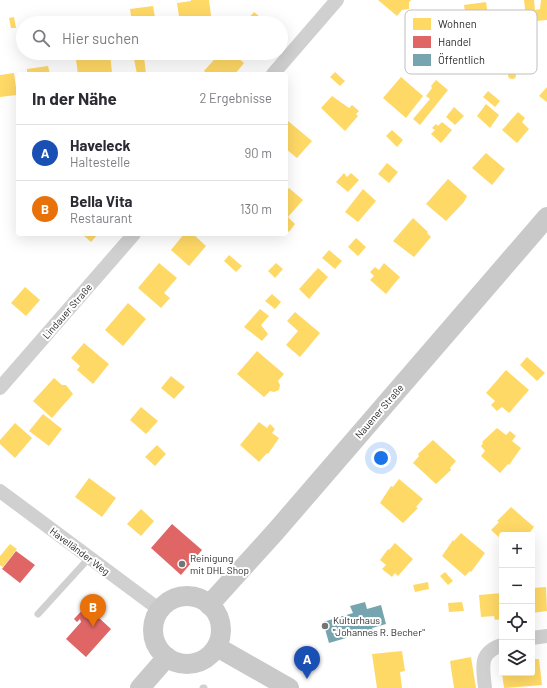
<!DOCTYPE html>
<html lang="de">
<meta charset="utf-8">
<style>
:root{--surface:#fff;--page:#f7f7f7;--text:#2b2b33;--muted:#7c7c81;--line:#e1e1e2;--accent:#757575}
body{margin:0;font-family:Barlow,sans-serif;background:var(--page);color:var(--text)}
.controls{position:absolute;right:12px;bottom:12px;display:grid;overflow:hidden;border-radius:4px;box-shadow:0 4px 16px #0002}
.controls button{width:36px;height:36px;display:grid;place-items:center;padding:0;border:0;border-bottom:1px solid var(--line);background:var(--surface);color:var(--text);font:20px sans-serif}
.you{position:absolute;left:381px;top:458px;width:14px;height:14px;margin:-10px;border:3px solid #fff;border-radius:50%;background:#1a73e8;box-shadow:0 0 0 6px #1a73e833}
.badge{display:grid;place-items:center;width:26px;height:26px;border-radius:50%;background:var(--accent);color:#fff;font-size:13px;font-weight:700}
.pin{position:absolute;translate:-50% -33px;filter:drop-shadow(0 1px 2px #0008)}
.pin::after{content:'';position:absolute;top:21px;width:14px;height:12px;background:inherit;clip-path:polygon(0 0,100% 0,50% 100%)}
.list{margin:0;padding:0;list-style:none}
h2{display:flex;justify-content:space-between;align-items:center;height:52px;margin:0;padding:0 16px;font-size:17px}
h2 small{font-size:13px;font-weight:400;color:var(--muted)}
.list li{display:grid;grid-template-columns:26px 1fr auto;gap:12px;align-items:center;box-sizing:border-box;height:56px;padding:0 16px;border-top:1px solid var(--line)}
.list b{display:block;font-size:15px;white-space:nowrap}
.list p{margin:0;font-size:13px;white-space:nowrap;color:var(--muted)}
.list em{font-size:13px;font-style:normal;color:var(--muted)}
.icon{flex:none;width:22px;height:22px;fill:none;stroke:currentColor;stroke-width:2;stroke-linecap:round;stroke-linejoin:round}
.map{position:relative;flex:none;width:547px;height:688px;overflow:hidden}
.search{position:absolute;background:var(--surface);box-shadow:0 4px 16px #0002;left:16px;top:16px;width:272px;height:44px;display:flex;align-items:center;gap:10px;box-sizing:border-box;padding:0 14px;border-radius:22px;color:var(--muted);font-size:15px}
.panel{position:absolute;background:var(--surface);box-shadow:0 4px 16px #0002;left:16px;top:72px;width:272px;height:164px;border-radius:4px}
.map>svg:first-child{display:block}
.homes{fill:#ffd966}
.shops{fill:#e06666}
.public{fill:#76a5af}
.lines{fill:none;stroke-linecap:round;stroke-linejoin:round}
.lane{stroke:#d0d0d0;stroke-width:7}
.street{stroke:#d0d0d0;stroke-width:14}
.secondary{stroke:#c9c9c9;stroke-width:20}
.poi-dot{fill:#757575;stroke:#fff;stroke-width:1.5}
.labels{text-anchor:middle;stroke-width:4;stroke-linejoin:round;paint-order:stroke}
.street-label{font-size:10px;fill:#2b2b2b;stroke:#fff}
.poi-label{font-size:10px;fill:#2b2b2b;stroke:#fff;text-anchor:start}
.key{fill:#fff;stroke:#bfbfbf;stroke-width:1}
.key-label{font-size:11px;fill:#2b2b2b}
</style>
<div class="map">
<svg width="547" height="688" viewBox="0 0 547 688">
<rect width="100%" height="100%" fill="#fff"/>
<!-- homes -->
<g class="homes">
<path d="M 191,0 L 209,0 L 212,23 L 180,23 L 177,3 L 191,1 Z"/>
<path d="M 378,0 L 411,0 L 409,2 L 409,9 L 402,10 L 397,16 Z"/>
<path d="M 524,0 L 534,0 L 535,10 L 540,9 L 541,0 L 547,0 L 547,20 L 536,21 L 536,15 L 526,17 Z"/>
<path d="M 486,2 L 488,15 L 466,18 L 464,5 Z"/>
<path d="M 153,6 L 156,23 L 132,23 L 130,9 Z"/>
<path d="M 254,12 L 267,23 L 249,23 L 246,21 Z"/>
<path d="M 14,17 L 16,28 L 11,28 L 9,18 Z"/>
<path d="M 75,53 L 110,53 L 112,73 L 78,74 Z"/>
<path d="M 220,53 L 232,53 L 244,63 L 235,74 L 207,74 L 204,71 Z"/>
<path d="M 144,57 L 146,74 L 137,74 L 134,59 Z"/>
<path d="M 48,66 L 50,74 L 27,74 L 27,69 Z"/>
<circle cx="512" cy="75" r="4"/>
<path d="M 335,72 L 345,81 L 340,86 L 330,77 Z"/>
<path d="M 14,73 L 17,95 L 0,97 L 0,75 Z"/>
<path d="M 401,77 L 423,96 L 406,118 L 383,98 Z"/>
<path d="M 436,80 L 448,90 L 420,125 L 413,119 L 430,99 L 426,96 L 432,88 L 431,86 Z"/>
<path d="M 547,87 L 547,102 L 539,96 Z"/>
<path d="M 488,91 L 500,101 L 495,107 L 483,97 Z"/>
<path d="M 332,96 L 349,108 L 352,105 L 359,111 L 356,114 L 358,116 L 345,131 L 321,108 Z"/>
<path d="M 486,104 L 499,115 L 490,128 L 477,116 Z"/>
<path d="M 454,107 L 464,116 L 455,125 L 446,117 Z"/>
<path d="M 518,112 L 525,118 L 522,122 L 529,129 L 517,143 L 502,130 Z"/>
<path d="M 288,121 L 312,141 L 297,158 L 286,149 L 286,124 Z"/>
<path d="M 442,122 L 452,130 L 441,143 L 431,134 L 435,130 L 432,128 L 436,124 L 438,126 Z"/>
<path d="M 392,130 L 403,140 L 397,147 L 386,136 Z"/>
<path d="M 486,153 L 505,169 L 492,185 L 472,168 Z"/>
<path d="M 387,163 L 398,172 L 389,183 L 378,174 Z"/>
<path d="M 344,173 L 347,177 L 351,173 L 359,180 L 348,192 L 336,182 Z"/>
<path d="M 448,179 L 467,196 L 464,202 L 446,221 L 426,204 Z"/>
<path d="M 289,188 L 303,200 L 288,217 L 295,224 L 289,232 L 286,229 L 286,191 Z"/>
<path d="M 363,189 L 376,201 L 358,222 L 345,212 Z"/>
<path d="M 413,218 L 428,232 L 427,233 L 431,237 L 414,257 L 393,241 Z"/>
<path d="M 82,234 L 98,234 L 91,242 Z"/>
<path d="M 184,234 L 193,234 L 206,246 L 189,266 L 171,250 Z"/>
<path d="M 356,238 L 366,247 L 358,256 L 348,247 Z"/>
<path d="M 329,250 L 342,261 L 335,269 L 322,258 Z"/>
<path d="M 229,255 L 242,266 L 236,272 L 224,261 Z"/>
<path d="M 159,263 L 177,278 L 164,293 L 170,298 L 161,308 L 138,288 Z"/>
<path d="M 276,263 L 283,269 L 275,278 L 268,271 Z"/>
<path d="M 384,263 L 400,277 L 386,294 L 370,280 L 374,276 L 370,272 L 375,267 L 379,270 Z"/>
<path d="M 318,268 L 328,277 L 309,299 L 299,289 Z"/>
<path d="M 25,287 L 40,300 L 26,316 L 11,303 Z"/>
<path d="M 272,294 L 281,302 L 275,309 L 265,301 Z"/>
<path d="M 128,303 L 146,319 L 123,346 L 105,330 Z"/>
<path d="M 260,309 L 269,316 L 261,325 L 268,334 L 262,341 L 244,327 Z"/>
<path d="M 295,312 L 320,333 L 300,357 L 286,345 L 298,331 L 287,321 Z"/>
<path d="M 84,343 L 109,364 L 93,384 L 77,370 L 80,366 L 71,358 Z"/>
<path d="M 257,351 L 284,374 L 278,381 L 280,385 L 279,390 L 274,392 L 270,391 L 264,397 L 237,374 Z"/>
<path d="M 527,357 L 545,373 L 537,381 L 520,365 Z"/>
<path d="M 506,370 L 529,390 L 509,413 L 502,407 L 497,411 L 491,405 L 495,401 L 486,393 Z"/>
<path d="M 171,376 L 185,387 L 174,399 L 161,388 Z"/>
<path d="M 54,378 L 62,385 L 66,385 L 73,394 L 52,418 L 33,401 Z"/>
<path d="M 141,407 L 158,421 L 146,434 L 130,420 Z"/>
<path d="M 43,414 L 62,429 L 49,446 L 29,431 Z"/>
<path d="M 259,422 L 267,428 L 270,424 L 275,429 L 272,433 L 279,438 L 268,454 L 267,453 L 259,462 L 240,445 Z"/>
<path d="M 15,423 L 32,438 L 15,458 L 0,444 L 0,440 Z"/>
<path d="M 497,428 L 506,435 L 510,431 L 516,436 L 512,441 L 521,448 L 509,465 L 508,464 L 500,473 L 481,456 L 485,451 L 481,446 L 483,443 L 482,442 Z"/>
<path d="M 433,440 L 456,461 L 450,468 L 451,470 L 436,484 L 413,463 L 419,456 L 418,454 Z"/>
<path d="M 157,445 L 166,454 L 155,466 L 145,457 Z"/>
<path d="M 89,478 L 116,498 L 102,517 L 75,497 Z"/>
<path d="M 399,479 L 423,499 L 416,507 L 418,508 L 403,523 L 380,503 L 391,486 L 393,487 Z"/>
<path d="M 511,507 L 534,527 L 530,532 L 534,535 L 502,535 L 502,540 L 491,530 L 499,522 L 497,521 Z"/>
<path d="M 141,509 L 154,521 L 141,536 L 127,524 Z"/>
<path d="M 461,533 L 485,553 L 471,572 L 470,571 L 465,576 L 442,556 L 453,540 L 454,541 Z"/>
<path d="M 395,543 L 413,559 L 398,576 L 395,573 L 392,577 L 382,569 L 386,565 L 380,560 L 388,549 L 389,550 Z"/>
<path d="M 10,544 L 17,549 L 3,567 L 0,565 L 0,556 Z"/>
<path d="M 445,572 L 453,581 L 448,585 L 440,576 Z"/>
<path d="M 428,582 L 429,589 L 415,592 L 413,585 Z"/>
<path d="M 546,587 L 547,611 L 532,613 L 532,588 Z"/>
<path d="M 502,593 L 502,619 L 495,620 L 494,616 L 481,617 L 479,595 Z"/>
<path d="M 462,602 L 464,611 L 449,612 L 448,603 Z"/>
<path d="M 402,651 L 405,671 L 400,672 L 402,688 L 377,688 L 372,654 Z"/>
<path d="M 471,657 L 476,688 L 454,688 L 450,661 Z"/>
<path d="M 532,659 L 539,659 L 542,685 L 504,688 L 502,673 L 532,673 Z"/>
</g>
<!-- shops -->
<g class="shops">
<path d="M 172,524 L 202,550 L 181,575 L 151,548 Z"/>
<path d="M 16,551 L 35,565 L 20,583 L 2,569 Z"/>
<path d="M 86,606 L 111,629 L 86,657 L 66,639 L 81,622 L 80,619 L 77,622 L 74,619 Z"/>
</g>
<!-- public -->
<path class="public" d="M 365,602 L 367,609 L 381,605 L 386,624 L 372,628 L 373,630 L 329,643 L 323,622 L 353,613 L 350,606 Z"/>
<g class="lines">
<!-- lane -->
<g class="lane">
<path d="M 38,614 L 89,558"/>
<path d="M 203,688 L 204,688"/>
</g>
<!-- street -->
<g class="street">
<path d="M 273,74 L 337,0"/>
<path d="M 0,388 L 134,234"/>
<path d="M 0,491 L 160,610"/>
<path d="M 532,638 L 547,636"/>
<path d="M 485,688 C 483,667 478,653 502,645"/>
</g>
<!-- secondary -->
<g class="secondary">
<circle cx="187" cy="630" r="34"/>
<path d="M 209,605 L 276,531 L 547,217"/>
<path d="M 217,647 L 289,688"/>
<path d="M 140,688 L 167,657"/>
</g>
</g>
<!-- markers -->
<g class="poi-dot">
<circle cx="182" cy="564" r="4"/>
<circle cx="325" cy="626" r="4"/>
</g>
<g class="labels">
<!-- street labels -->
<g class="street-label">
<text transform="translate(67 311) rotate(-49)" y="4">Lindauer Straße</text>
<text transform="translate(379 411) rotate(-49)" y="4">Nauener Straße</text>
<text transform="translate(80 551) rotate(37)" y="4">Havelländer Weg</text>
</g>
<!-- poi labels -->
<g class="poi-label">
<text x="190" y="562">Reinigung<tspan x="190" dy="12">mit DHL Shop</tspan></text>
<text x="333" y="624">Kulturhaus<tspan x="333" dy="12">"Johannes R. Becher"</tspan></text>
</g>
</g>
<!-- legend -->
<rect x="405" y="10" width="132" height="64" rx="6" class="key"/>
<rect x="413" y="18" width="18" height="12" fill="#ffd966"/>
<rect x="413" y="36" width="18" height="12" fill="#e06666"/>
<rect x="413" y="54" width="18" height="12" fill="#76a5af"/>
<g class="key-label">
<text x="438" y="28">Wohnen</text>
<text x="438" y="46">Handel</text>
<text x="438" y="64">Öffentlich</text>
</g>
</svg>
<div class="controls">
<button>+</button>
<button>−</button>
<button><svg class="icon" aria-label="locate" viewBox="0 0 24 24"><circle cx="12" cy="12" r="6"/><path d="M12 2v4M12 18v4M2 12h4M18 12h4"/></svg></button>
<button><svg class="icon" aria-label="layers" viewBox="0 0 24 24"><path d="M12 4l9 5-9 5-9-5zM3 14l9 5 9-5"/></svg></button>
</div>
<div class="you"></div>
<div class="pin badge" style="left:307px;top:679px;background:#1a4fb4">A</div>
<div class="pin badge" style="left:93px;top:627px;background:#e8710a">B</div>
<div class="search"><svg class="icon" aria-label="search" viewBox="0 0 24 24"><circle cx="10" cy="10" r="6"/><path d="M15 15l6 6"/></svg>Hier suchen</div>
<section class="panel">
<h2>In der Nähe<small>2 Ergebnisse</small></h2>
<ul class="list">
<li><span class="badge" style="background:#1a4fb4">A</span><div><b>Haveleck</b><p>Haltestelle</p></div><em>90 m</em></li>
<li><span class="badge" style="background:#e8710a">B</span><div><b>Bella Vita</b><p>Restaurant</p></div><em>130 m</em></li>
</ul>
</section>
</div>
